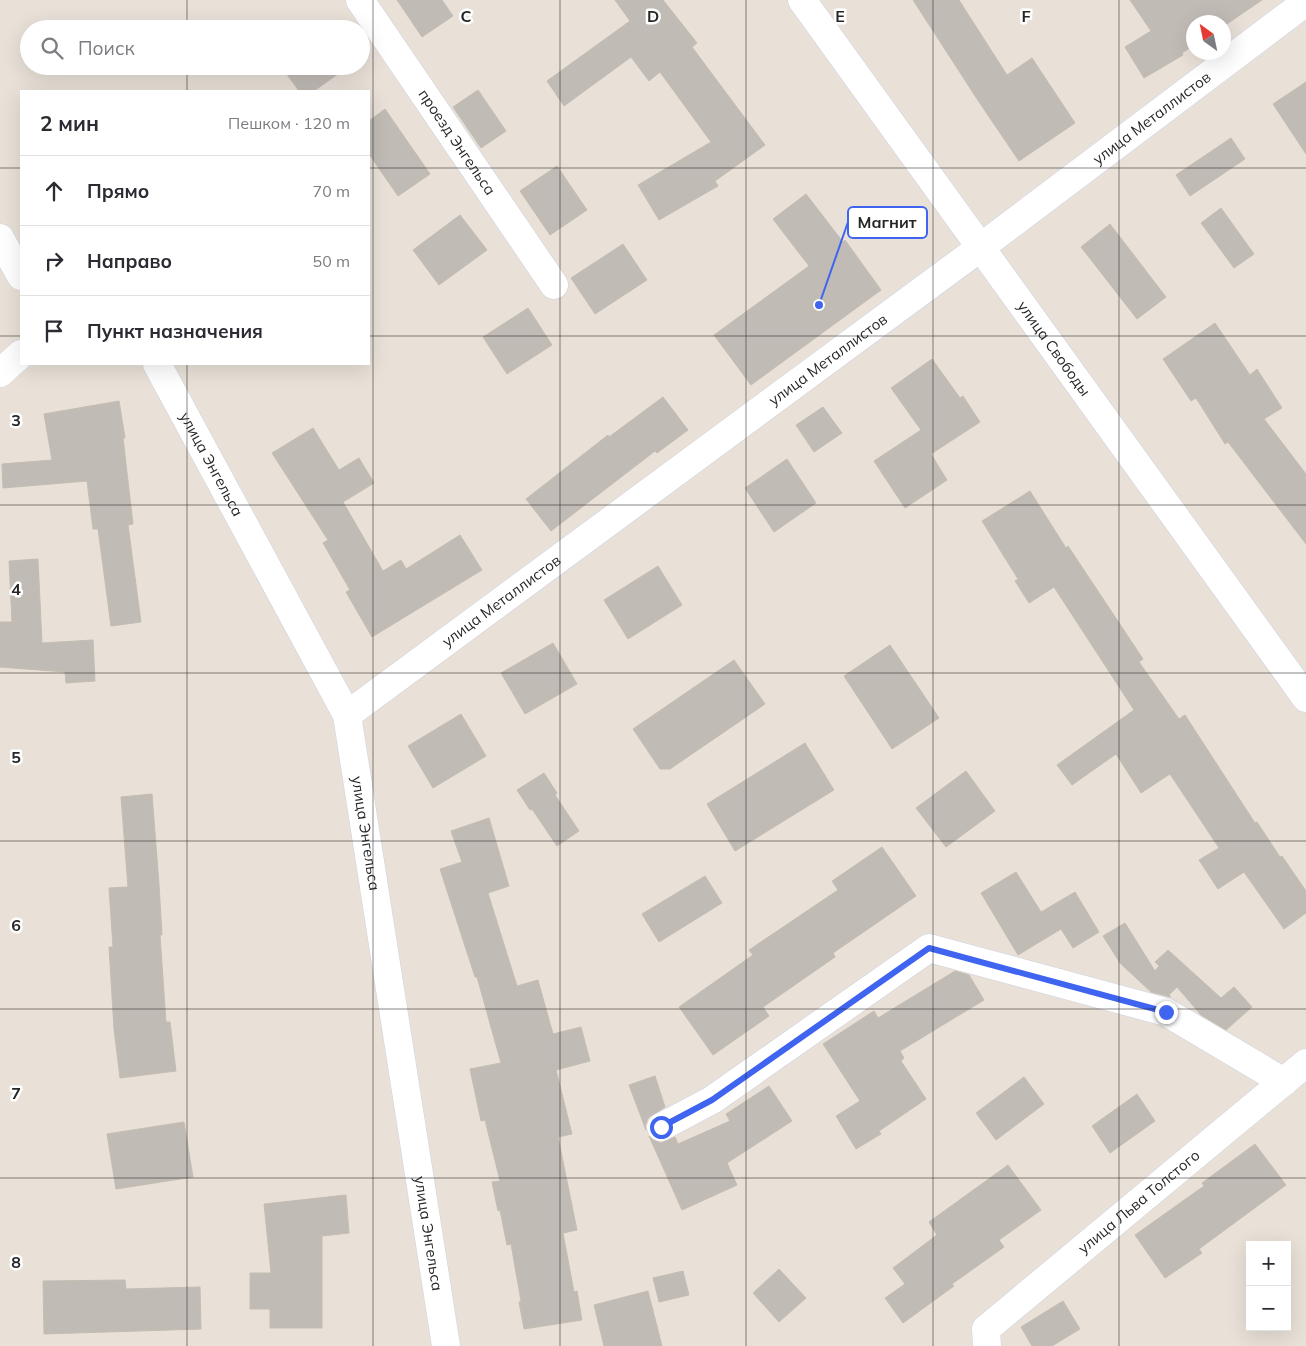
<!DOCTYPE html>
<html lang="ru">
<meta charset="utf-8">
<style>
:root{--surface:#fff;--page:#f7f7f7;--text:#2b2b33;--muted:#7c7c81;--line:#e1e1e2}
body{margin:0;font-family:Mulish,sans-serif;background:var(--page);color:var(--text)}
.controls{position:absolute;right:15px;bottom:15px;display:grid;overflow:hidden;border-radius:0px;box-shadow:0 5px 20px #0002}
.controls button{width:45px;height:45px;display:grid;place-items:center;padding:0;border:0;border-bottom:1px solid var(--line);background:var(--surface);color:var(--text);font:25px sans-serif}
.compass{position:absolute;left:1186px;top:15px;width:45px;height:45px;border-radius:50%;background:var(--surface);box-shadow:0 5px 20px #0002;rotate:327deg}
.stop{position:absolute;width:15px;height:15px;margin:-11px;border:4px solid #3f64ef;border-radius:50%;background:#fff}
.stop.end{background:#3f64ef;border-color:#fff;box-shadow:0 1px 5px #0008}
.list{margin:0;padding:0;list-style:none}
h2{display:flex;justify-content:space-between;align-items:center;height:65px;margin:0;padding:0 20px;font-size:21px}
h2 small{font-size:16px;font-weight:400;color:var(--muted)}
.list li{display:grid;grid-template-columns:32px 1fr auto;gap:15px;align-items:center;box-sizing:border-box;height:70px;padding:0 20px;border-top:1px solid var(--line)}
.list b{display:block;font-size:19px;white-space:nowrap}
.list em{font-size:16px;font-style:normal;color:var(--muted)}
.icon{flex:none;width:28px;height:28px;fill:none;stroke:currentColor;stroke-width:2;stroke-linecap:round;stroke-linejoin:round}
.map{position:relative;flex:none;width:1306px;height:1346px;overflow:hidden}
.search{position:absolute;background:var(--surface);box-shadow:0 5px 20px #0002;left:20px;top:20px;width:350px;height:55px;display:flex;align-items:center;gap:12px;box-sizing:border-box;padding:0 18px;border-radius:28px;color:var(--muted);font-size:19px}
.panel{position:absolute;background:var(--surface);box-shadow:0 5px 20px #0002;left:20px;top:90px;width:350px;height:275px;border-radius:0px}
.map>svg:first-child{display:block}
.building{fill:#c1bbb5;stroke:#c3bdb2}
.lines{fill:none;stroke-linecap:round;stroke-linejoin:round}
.minor-casing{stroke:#ced1df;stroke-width:29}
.minor{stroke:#fff;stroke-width:28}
.route{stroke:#3f64ef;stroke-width:6}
.grid{fill:none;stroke:#262626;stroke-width:1;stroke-opacity:0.55}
.labels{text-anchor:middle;stroke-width:5;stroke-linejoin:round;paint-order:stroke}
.street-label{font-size:15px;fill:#262626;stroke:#fff}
.grid-label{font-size:16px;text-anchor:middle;font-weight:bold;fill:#262626;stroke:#fff;stroke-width:5;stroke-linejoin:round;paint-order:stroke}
.leader{fill:none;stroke:#3f64ef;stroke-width:2}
.callout-dot{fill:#3f64ef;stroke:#fff;stroke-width:2}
.callout{fill:#fff;stroke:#3f64ef;stroke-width:2}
.callout-label{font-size:16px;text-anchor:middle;font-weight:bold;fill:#262626}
</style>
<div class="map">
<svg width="1306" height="1346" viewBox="0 0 1306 1346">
<rect width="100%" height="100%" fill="#e9e1d8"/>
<!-- building -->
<g class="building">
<path d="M 397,0 L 442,0 L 453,16 L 422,37 Z"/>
<path d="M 615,0 L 663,0 L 697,43 L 692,47 L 765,145 L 715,181 L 718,186 L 659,220 L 638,185 L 711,142 L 660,72 L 649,81 L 631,57 L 564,106 L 547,81 L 630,21 Z"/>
<path d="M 913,0 L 959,0 L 1007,75 L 1032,58 L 1075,123 L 1019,161 L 979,102 Z"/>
<path d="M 1130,0 L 1262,0 L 1224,26 L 1224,22 L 1194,22 L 1194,45 L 1182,53 L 1183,55 L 1144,78 L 1125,47 L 1151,31 Z"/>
<path d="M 281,66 L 349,66 L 314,91 L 299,91 Z"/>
<path d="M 1306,82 L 1306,154 L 1273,104 Z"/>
<path d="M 478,90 L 506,131 L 481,148 L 453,107 Z"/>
<path d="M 385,109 L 430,174 L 398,196 L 369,154 L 369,121 Z"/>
<path d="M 1231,138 L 1245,159 L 1190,196 L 1176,175 Z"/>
<path d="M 557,166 L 587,210 L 550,235 L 520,191 Z"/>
<path d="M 806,194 L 843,242 L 845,240 L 881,290 L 751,385 L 714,335 L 809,266 L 773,219 Z"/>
<path d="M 1221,208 L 1254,254 L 1234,268 L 1201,223 Z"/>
<path d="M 460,215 L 487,250 L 439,285 L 413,250 Z"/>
<path d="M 1110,224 L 1166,297 L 1137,319 L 1081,247 Z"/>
<path d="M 623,244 L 647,280 L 595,314 L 571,278 Z"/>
<path d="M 528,308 L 552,345 L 507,374 L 483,337 Z"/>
<path d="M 1215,323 L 1250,375 L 1257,369 L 1282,408 L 1264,419 L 1306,474 L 1306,544 L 1228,442 L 1225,444 L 1196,398 L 1191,401 L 1163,359 Z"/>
<path d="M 932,359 L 960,398 L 963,396 L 980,422 L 931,454 L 947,480 L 905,508 L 874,461 L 921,430 L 891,388 Z"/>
<path d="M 663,397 L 688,430 L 657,453 L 655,451 L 551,531 L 526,499 L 608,435 L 609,437 Z"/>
<path d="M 119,401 L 125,438 L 123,438 L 133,524 L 128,525 L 141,622 L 111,626 L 98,529 L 93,529 L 87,481 L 3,488 L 2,464 L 52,460 L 44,414 Z"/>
<path d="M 823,407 L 842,433 L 814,452 L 796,425 Z"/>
<path d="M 313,428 L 339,470 L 359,458 L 374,483 L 343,502 L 383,571 L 401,560 L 406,569 L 460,535 L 482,570 L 372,637 L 346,592 L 350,590 L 323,543 L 328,540 L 272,453 Z"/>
<path d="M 787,459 L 816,503 L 774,532 L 745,488 Z"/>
<path d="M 1030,491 L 1066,548 L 1068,546 L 1143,659 L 1139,662 L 1179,719 L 1185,715 L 1255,823 L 1257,822 L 1280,857 L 1282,856 L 1306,891 L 1306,913 L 1284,929 L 1244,872 L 1218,889 L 1199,860 L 1219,848 L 1170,774 L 1141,793 L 1116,754 L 1072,785 L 1057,765 L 1134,710 L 1054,587 L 1029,603 L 1015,581 L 1018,579 L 982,521 Z"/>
<path d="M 38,559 L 42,643 L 93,640 L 95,681 L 66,683 L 65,672 L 0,667 L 0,622 L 12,622 L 9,561 Z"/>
<path d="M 658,566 L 682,605 L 628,639 L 604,600 Z"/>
<path d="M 553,643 L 577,684 L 525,714 L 501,673 Z"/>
<path d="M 890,645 L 939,718 L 892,749 L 844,676 Z"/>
<path d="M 734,660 L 765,704 L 670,769 L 660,769 L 633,729 Z"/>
<path d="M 461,714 L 486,756 L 433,788 L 408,746 Z"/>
<path d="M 805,743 L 834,790 L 735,851 L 707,804 Z"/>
<path d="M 966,771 L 995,811 L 946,847 L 916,808 Z"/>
<path d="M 544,773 L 557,793 L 555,795 L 579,831 L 557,846 L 532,809 L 530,810 L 517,790 Z"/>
<path d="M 152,794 L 159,884 L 162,935 L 160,935 L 166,1022 L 170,1022 L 176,1071 L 120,1078 L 114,1029 L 109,947 L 113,947 L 109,888 L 128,887 L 121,797 Z"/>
<path d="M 489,818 L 509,886 L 488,893 L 517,986 L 538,980 L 553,1034 L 581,1027 L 590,1061 L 556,1070 L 572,1134 L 558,1137 L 577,1230 L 563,1233 L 574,1292 L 577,1291 L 582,1320 L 524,1329 L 519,1302 L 521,1301 L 511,1244 L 507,1245 L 500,1210 L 498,1211 L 492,1182 L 500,1181 L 485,1120 L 481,1121 L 470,1069 L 501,1063 L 477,977 L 475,977 L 440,869 L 462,862 L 451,831 Z"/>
<path d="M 882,847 L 916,896 L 833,953 L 835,957 L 763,1007 L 769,1016 L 713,1055 L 679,1007 L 753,955 L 749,950 L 838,890 L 832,881 Z"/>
<path d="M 1016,872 L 1041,912 L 1075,892 L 1099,932 L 1073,948 L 1061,929 L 1018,955 L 981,893 Z"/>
<path d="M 705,876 L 722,903 L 659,942 L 642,914 Z"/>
<path d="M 1125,923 L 1155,971 L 1159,966 L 1155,962 L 1168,950 L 1221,998 L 1234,987 L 1252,1007 L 1226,1030 L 1201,1015 L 1177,987 L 1169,995 L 1171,997 L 1151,992 L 1120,963 L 1103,936 Z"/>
<path d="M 955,971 L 969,975 L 984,1000 L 900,1051 L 904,1058 L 901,1061 L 926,1099 L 879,1131 L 881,1134 L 856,1149 L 836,1116 L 860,1101 L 823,1044 L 874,1011 L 878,1018 Z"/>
<path d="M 655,1076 L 665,1107 L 648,1118 L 645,1126 L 646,1130 L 629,1085 Z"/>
<path d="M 1024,1077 L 1044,1104 L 996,1140 L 976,1113 Z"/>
<path d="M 769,1086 L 792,1121 L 727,1163 L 737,1185 L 682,1210 L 649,1136 L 653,1140 L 661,1143 L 675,1137 L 678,1144 L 730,1121 L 726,1114 Z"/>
<path d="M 1137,1094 L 1155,1121 L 1110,1153 L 1092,1126 Z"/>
<path d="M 184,1122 L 193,1177 L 116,1189 L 107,1134 Z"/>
<path d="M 1255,1144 L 1286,1185 L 1199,1249 L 1202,1253 L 1165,1278 L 1135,1235 L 1204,1186 L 1202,1183 Z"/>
<path d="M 1008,1165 L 1041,1210 L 999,1240 L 1004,1247 L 952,1284 L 954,1286 L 903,1323 L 885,1298 L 905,1284 L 893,1268 L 937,1235 L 929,1222 Z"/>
<path d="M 346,1195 L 349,1233 L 322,1236 L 322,1328 L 270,1328 L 270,1309 L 250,1309 L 250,1273 L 271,1273 L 264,1204 Z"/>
<path d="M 779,1269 L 806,1298 L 779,1322 L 753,1293 Z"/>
<path d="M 683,1271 L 689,1295 L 659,1302 L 653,1278 Z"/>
<path d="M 125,1280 L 126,1289 L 200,1287 L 201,1329 L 44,1334 L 43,1281 Z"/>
<path d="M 648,1291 L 662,1346 L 604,1346 L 594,1305 Z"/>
<path d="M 1063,1301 L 1080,1329 L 1052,1346 L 1032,1346 L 1021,1327 Z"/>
</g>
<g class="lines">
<!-- minor casing -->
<g class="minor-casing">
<g id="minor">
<path id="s1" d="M 360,0 L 554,285"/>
<path id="s2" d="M 802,0 L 1306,698"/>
<path d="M 0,238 L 21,276"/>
<path id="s3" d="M 157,364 L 347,715 L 446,1346"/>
<path d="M 0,373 L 21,354"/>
<path id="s4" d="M 347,715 L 981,247 L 1306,2"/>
<path d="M 661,1127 L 712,1100 L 929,948 L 1166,1012 L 1284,1082"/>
<path id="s5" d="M 987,1346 L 986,1329 L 1306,1063"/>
</g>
</g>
<!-- minor -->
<use href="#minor" class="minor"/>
</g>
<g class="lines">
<!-- route -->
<path class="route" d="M 661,1127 L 712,1100 L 929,948 L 1166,1012"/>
</g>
<!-- grid -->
<path class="grid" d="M 187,0 L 187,29M 373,0 L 373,1346M 560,0 L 560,1346M 746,0 L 746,1346M 933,0 L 933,1346M 1119,0 L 1119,1346M 187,66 L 187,91M 0,168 L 21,168M 369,168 L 1306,168M 0,336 L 21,336M 369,336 L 1306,336M 187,364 L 187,1346M 0,505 L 1306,505M 0,673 L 1306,673M 0,841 L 1306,841M 0,1009 L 1306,1009M 0,1178 L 1306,1178"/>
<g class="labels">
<!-- street labels -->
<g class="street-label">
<text dy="5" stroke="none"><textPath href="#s4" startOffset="1002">улица Металлистов</textPath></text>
<text dy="5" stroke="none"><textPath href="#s1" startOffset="172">проезд Энгельса</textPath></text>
<text dy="5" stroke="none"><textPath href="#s2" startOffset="430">улица Свободы</textPath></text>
<text dy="5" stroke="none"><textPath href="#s4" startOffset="598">улица Металлистов</textPath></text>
<text dy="5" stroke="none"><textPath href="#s3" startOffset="114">улица Энгельса</textPath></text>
<text dy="5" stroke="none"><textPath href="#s4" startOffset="192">улица Металлистов</textPath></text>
<text dy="5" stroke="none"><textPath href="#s3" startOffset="519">улица Энгельса</textPath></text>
<text dy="5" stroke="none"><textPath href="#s5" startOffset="216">улица Льва Толстого</textPath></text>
<text dy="5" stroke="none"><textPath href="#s3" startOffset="924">улица Энгельса</textPath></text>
</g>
</g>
<g class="grid-label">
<text x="466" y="22">C</text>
<text x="653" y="22">D</text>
<text x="840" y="22">E</text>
<text x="1026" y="22">F</text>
<text x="16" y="426">3</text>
<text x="16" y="595">4</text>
<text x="16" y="763">5</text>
<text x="16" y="931">6</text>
<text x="16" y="1099">7</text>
<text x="16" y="1268">8</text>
</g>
<!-- callouts -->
<path class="leader" d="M819 305L848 222"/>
<circle class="callout-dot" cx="819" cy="305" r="5"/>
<rect class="callout" x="848" y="207" width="79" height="31" rx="5"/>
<g class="callout-label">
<text x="887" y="228">Магнит</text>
</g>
</svg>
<div class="controls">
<button>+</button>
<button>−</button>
</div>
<svg class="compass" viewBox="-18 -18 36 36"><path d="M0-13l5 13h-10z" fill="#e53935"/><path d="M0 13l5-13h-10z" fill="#7c7c81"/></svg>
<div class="stop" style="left:661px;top:1127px"></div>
<div class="stop end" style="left:1166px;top:1012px"></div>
<div class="search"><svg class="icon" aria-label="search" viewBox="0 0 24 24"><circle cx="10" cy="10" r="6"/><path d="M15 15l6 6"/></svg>Поиск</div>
<section class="panel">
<h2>2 мин<small>Пешком · 120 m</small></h2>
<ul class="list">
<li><svg class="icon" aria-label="ahead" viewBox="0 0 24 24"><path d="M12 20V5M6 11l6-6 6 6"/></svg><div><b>Прямо</b></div><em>70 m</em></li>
<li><svg class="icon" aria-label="right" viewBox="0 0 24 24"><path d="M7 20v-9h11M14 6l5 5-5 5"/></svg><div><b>Направо</b></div><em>50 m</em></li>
<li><svg class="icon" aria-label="arrive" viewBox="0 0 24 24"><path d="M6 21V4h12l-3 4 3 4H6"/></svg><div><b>Пункт назначения</b></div></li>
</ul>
</section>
</div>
